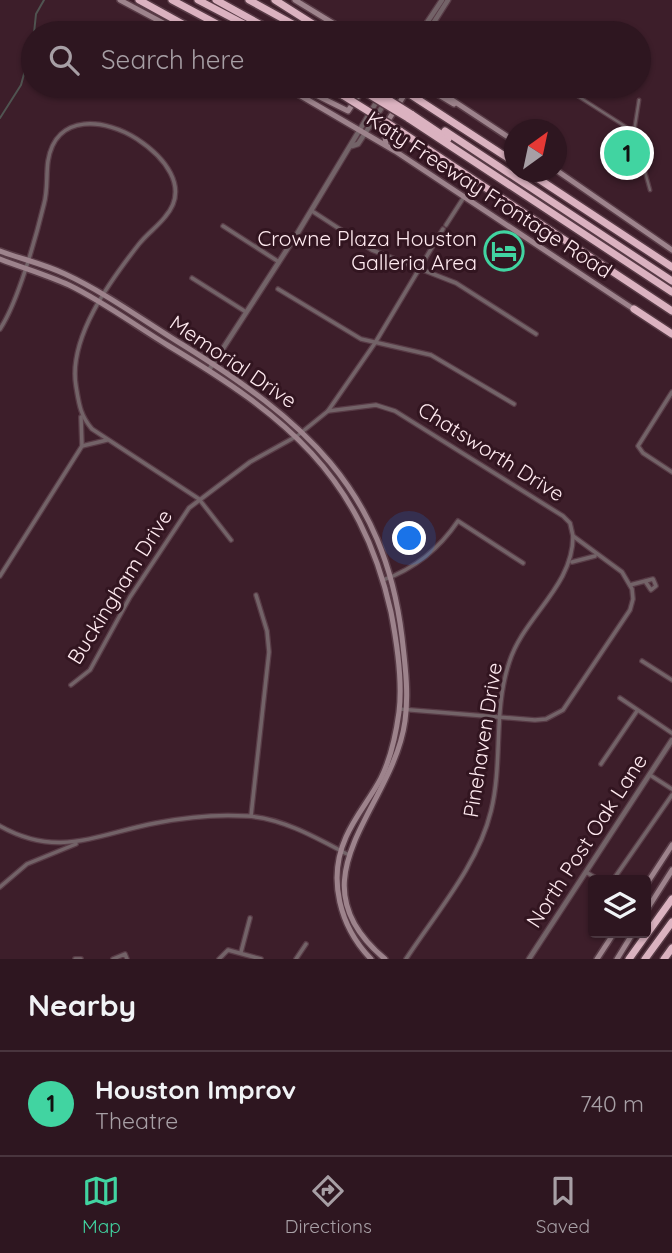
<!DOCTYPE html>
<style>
:root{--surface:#2e1620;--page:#3a232d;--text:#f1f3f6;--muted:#a79fa5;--line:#49353e;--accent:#41d4a1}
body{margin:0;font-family:Quicksand,sans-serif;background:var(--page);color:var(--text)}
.controls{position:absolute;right:21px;bottom:21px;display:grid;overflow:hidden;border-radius:7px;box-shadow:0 2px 5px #0004}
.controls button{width:63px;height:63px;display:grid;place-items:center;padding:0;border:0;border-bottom:2px solid var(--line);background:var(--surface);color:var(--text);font:35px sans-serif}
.compass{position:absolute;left:504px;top:119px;width:63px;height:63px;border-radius:50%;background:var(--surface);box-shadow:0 2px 5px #0004;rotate:33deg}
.you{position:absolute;left:410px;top:539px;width:24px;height:24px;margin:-18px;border:5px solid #fff;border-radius:50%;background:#1a73e8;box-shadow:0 0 0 10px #1a73e833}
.badge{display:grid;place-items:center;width:46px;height:46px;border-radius:50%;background:var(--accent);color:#111;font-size:23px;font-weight:700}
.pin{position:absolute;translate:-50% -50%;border:4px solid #fff;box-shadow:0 2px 7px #0006}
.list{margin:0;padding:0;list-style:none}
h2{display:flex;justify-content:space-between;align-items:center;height:91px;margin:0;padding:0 28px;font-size:30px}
h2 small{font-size:23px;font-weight:400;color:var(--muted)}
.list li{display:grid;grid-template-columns:46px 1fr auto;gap:21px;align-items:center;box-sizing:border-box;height:105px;padding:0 28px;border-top:2px solid var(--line)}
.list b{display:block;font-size:26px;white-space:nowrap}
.list p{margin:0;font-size:23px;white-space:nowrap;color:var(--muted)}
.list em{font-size:23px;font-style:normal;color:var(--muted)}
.icon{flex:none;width:38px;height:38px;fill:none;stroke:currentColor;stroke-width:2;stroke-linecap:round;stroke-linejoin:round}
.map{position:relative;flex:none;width:672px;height:959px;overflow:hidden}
.search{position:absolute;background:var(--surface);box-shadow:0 2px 5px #0004;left:21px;right:21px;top:21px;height:77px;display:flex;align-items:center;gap:18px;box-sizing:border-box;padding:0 24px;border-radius:38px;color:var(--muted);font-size:26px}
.sheet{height:196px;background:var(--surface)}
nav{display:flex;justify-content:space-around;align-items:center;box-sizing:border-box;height:98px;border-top:2px solid var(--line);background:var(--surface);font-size:19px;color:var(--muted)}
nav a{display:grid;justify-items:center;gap:4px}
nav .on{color:var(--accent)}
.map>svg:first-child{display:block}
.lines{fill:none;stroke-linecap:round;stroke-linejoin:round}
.stream{stroke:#505451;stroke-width:2}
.pedestrian-casing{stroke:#583b46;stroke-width:5}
.minor-casing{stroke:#583b46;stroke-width:6}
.tertiary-casing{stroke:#583b46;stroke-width:7}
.secondary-casing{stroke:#583b46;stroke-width:8}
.motorway-casing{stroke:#583b46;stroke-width:10}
.pedestrian{stroke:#736368;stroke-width:2.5}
.minor{stroke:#736368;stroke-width:3.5}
.tertiary{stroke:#736368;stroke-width:4.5}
.secondary{stroke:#9d838c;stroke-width:5}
.motorway{stroke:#dbb2c0;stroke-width:7}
.motorway-bridge-casing{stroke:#583b46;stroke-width:10;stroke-linecap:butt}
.motorway-bridge{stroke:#dbb2c0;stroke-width:7}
.labels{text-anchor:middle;stroke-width:6;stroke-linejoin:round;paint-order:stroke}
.street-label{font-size:21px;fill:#ffeaf0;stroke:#321520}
.poi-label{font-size:21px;fill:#ffeaf0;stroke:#321520;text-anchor:end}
</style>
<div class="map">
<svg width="672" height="959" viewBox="0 0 672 959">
<rect width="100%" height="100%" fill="#3d1e2a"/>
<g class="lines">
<!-- stream -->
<g class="stream">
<path d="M 34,33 L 36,14 L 44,0"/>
<path d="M 0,118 L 21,85 L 33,41"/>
</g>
<!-- pedestrian casing -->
<g class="pedestrian-casing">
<g id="pedestrian">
<path d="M 562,86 L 634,132"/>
<path d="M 639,100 L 634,132 L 650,190"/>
</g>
</g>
<!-- minor casing -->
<g class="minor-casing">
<g id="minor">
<path d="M 312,211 L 372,250 L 456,283 L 536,334"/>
<path d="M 446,225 L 464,197"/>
<path d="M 223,226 L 279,262"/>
<path d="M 192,278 L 246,312"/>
<path d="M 278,289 L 361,339 L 431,355 L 514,404"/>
<path d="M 0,329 C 18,302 36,237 44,204 C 48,190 46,175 48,161 C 56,112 106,119 137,139 C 163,156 191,187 165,217 C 157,227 147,234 139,244 C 110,281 68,338 76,386 C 79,404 80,415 92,429 L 199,499 L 231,540"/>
<path d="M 672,392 L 638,446 L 643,453 L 672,472"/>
<path d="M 328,411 L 376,405 L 395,411 L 563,516 L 570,523 L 573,536 L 622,572 L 632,589 L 633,599 L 630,610 L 563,710 L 546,719 L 535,720 L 399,709"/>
<path d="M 82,446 L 107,440"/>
<path d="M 572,562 L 595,556"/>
<path d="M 0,576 L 82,446 L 81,417"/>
<path d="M 383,580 C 416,568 439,549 458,521 L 523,563"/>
<path d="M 630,585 L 653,579 L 656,586 L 651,590 L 645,581"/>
<path d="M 642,661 L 672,680"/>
<path d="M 71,685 L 90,670 L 130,597 L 189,508 L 250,462 L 297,436 L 328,411 L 375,343 L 443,229"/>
<path d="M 620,698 L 672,733"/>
<path d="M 601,764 L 637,711"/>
<path d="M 650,775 L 672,789"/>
<path d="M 251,816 L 269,652 L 267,631 L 256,595"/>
<path d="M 0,826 C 59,859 97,834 156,823 C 186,817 217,814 247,816 C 282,818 317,838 347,854"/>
<path d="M 586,872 L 599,880"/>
<path d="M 613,880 L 672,795"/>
<path d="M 0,887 L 27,864 L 76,844"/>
<path d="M 241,952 L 250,918"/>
<path d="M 75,959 L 81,959"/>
<path d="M 113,959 L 125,954 L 127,959"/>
<path d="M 219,959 L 228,950 L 261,959"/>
<path d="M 296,959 L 306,944"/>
<path d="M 406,959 C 436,913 478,865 491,811 C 503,763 493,711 509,663 C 523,617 573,587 573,536"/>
</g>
</g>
<!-- tertiary casing -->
<g class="tertiary-casing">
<g id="tertiary">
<path d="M 420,33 L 442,0"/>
<path d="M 427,33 L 448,0"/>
<path d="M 352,146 L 358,144 L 396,86"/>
<path d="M 209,370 L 297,234 L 386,86"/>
<path d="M 529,959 L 672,740"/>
</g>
</g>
<!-- secondary casing -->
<g class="secondary-casing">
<g id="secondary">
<path d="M 120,0 L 182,33"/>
<path d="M 295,0 L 349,33"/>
<path d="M 284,86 L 395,151 L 635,310"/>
<path d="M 424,86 L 454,104"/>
<path d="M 431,86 L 514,141"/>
<path d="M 292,88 L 306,90 L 348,111 L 365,86"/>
<path d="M 386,145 L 384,127 L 410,86"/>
<path d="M 556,170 L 672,250"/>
<path d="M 0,251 C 21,259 44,264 65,274 C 106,293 144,321 183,345 C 302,419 384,488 402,637 C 405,664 409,693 405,721 C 393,809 288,878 385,959"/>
<path d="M 0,259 C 23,268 47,275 69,285 C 104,302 136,326 169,346 C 284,415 360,474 391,612 C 397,643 403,680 399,712 C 396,734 391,758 381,778 C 370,799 355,816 346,837 C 327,879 340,927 371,959"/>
<path d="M 646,885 L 672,845"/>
<path d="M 646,911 L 672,870"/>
<path d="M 597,959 L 614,933"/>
<path d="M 617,959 L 633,933"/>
</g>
</g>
<!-- motorway casing -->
<g class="motorway-casing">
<g id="motorway">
<path d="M 139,0 L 199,33"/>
<path d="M 172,0 L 234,33"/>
<path d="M 198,0 L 261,33"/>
<path d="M 216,0 L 276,33"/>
<path d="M 249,0 L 309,33"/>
<path d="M 275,0 L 327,33"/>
<path d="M 326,86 L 344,96"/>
<path d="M 408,93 L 514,162"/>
<path d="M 411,114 L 448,139"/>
<path d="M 408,118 L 672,292"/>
<path d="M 400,131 L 672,311"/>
<path d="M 445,131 L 672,281"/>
<path d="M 528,172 L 672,267"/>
<path d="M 634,309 L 672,334"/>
<path d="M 629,959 L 672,899"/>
<path d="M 645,959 L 672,922"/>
<path d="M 664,959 L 672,948"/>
</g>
</g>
<!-- pedestrian -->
<use href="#pedestrian" class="pedestrian"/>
<!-- minor -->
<use href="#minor" class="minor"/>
<!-- tertiary -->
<use href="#tertiary" class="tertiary"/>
<!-- secondary -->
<use href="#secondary" class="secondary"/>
<!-- motorway -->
<use href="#motorway" class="motorway"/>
<!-- motorway-bridge casing -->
<g class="motorway-bridge-casing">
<g id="motorway-bridge">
<path d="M 355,86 L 408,118"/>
<path d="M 396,86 L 408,93"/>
<path d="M 376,92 L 411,114"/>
<path d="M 344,96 L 400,131"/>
</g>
</g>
<!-- motorway-bridge -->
<use href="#motorway-bridge" class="motorway-bridge"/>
</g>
<!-- icons -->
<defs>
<g id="hotel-ring" transform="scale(2.0125)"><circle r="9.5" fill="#321520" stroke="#41d4a1" stroke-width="1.5"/><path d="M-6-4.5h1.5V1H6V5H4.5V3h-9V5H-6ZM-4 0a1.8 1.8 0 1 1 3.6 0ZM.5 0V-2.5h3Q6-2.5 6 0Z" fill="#41d4a1"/></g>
</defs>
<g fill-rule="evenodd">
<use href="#hotel-ring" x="504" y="251"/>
</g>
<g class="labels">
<!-- street labels -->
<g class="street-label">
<text transform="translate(489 195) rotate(33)" y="7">Katy Freeway Frontage Road</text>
<text transform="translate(233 362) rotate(34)" y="7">Memorial Drive</text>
<text transform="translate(491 452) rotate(32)" y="7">Chatsworth Drive</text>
<text transform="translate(120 587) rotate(-58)" y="7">Buckingham Drive</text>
<text transform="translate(483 740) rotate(-81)" y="7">Pinehaven Drive</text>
<text transform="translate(587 841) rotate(-57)" y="7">North Post Oak Lane</text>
</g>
<!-- poi labels -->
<g class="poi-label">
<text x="477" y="246">Crowne Plaza Houston<tspan x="477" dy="24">Galleria Area</tspan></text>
</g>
</g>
</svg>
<div class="controls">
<button><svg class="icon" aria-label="layers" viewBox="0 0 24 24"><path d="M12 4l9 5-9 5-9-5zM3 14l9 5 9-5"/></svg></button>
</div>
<svg class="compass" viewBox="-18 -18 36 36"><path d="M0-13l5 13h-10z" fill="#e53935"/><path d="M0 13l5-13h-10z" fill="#a79fa5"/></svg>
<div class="you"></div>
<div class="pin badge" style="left:627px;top:153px">1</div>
<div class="search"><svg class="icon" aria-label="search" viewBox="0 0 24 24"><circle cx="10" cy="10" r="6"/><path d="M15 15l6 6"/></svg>Search here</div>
</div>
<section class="sheet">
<h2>Nearby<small></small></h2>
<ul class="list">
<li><span class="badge">1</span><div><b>Houston Improv</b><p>Theatre</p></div><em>740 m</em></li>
</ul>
</section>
<nav>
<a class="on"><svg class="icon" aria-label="map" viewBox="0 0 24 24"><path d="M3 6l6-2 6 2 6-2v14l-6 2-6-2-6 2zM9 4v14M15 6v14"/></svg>Map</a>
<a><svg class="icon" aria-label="directions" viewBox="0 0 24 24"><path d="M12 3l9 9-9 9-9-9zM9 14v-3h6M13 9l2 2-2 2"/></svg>Directions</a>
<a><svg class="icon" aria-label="saved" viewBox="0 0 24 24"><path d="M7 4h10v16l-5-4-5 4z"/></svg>Saved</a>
</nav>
